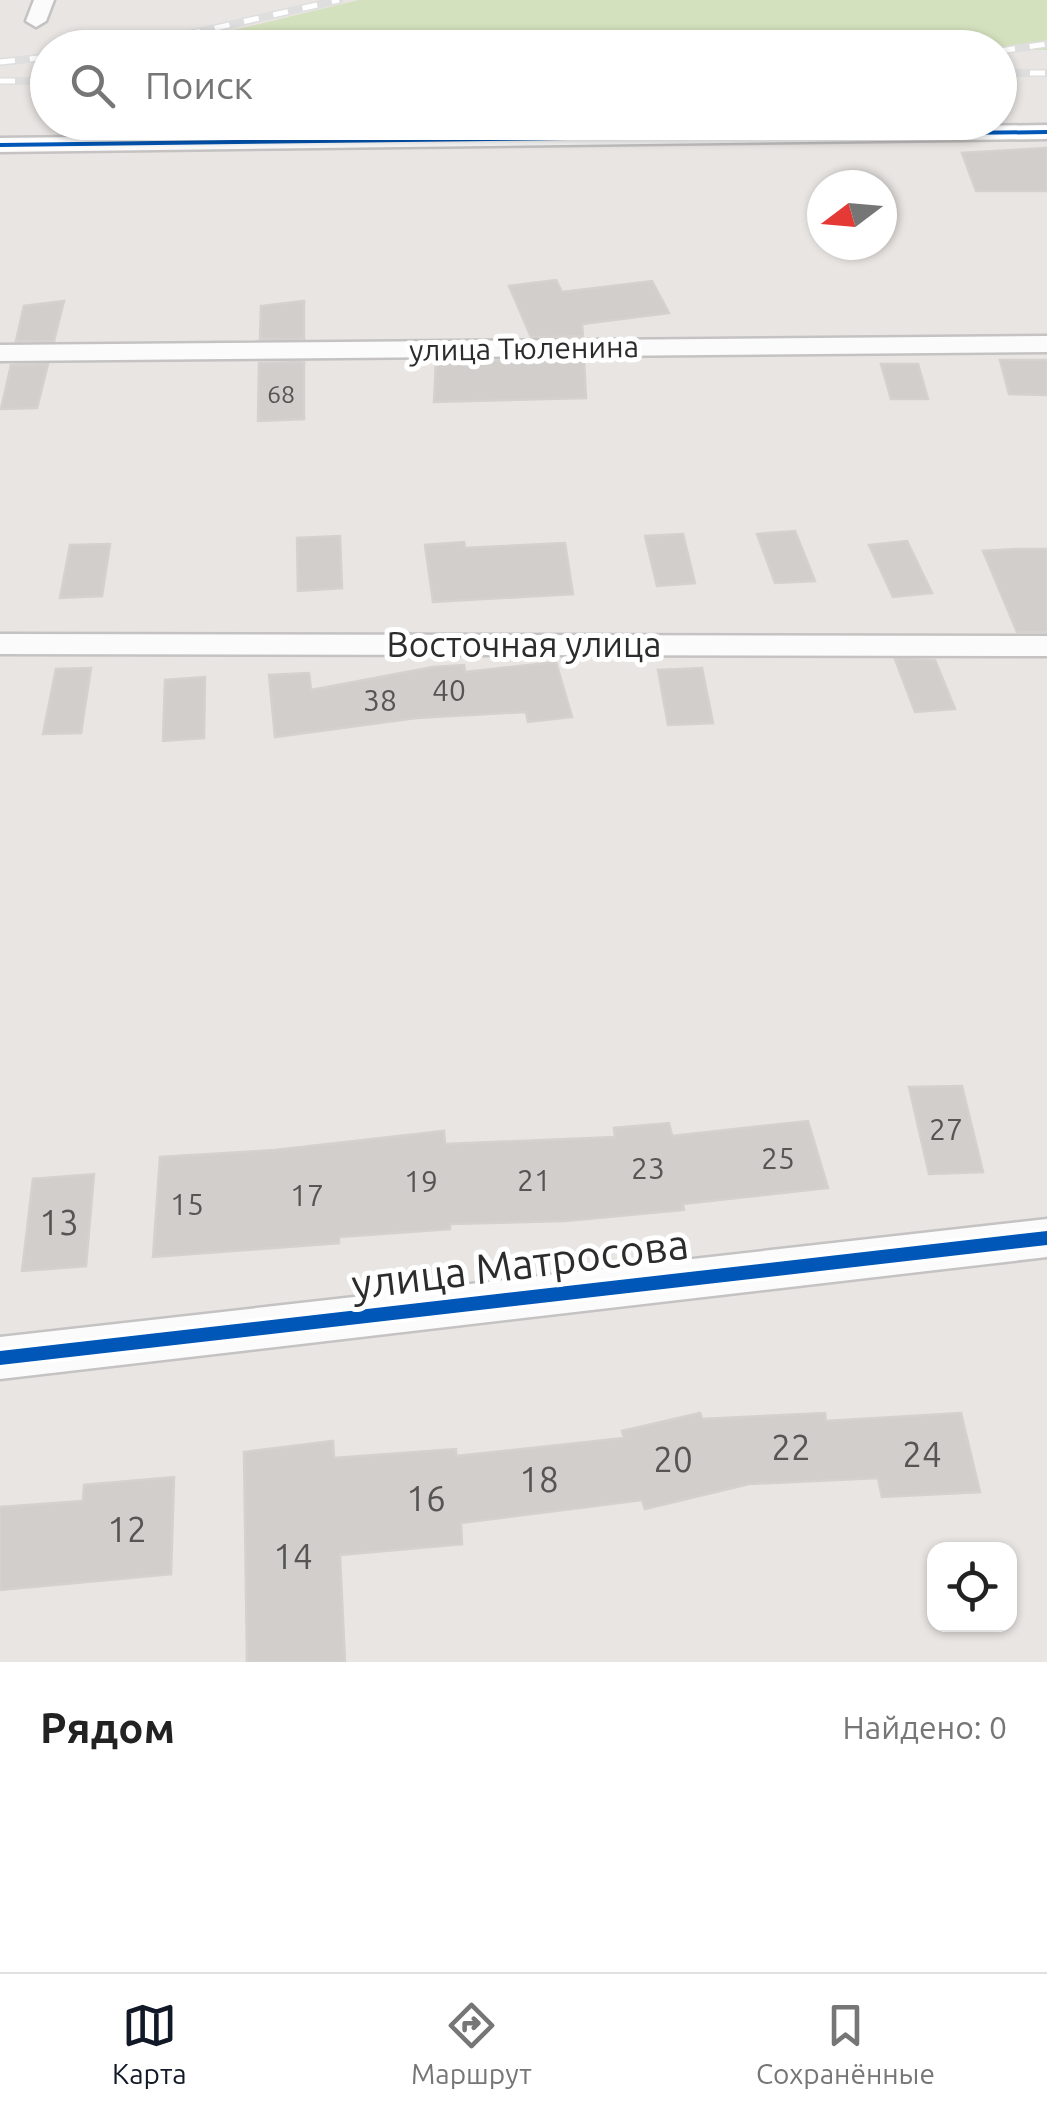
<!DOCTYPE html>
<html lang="ru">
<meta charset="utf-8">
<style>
:root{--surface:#fff;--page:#f2f2f2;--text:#222;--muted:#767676;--line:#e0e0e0;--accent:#111827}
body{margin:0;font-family:Ubuntu,sans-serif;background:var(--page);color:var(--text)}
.controls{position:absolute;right:30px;bottom:30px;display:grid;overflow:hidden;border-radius:20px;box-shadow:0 2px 8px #0004}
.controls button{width:90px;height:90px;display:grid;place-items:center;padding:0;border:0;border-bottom:2px solid var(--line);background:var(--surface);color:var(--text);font:50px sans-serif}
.compass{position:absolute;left:807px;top:170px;width:90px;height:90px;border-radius:50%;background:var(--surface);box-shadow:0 2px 8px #0004;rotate:254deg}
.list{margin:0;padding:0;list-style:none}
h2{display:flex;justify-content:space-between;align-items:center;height:130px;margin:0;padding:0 40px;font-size:42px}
h2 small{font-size:32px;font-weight:400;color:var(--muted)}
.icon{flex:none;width:55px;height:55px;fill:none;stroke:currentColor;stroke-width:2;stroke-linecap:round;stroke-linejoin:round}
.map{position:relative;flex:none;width:1047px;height:1662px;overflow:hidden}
.search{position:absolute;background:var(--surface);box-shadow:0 2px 8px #0004;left:30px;right:30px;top:30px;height:110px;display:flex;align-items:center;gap:25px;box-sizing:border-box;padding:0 35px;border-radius:55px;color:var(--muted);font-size:38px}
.sheet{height:310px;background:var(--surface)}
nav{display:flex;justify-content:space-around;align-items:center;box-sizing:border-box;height:140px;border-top:2px solid var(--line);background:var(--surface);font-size:28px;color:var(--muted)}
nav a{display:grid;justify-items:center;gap:5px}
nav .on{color:var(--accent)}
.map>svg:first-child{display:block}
.green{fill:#d4e1be}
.building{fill:#d1cecb;stroke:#d4d1ce;stroke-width:2.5}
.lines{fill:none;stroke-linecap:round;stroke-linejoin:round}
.street-casing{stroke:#c4c2c2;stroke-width:5}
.street{fill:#fcfbfb;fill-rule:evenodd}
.rail-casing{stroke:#dededf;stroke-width:8}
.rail{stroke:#fff;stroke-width:5;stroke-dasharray:15;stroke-linecap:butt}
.cycleway-casing{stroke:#fff;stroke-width:7}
.cycleway{fill:#0057b8;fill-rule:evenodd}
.labels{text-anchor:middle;stroke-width:10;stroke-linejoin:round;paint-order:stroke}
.far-number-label{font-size:25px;fill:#565554}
.far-street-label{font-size:30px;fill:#2c2c2c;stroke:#fff}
.number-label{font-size:30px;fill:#565554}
.street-label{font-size:35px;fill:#2c2c2c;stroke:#fff}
.near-number-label{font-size:35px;fill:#565554}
.near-street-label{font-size:42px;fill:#2c2c2c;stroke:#fff}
</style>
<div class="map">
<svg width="1047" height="1662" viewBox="0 0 1047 1662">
<rect width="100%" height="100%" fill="#e9e5e2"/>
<!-- green -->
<path class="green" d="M 359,0 L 1047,0 L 1047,50 L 164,47 Z"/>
<!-- building -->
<g class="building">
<path d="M 1047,148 L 1047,191 L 976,191 L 962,153 Z"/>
<path d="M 556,280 L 562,292 L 652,281 L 669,313 L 582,324 L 583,336 L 531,337 L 509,286 Z"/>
<path d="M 64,301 L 54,341 L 16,341 L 24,306 Z"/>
<path d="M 304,301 L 304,339 L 260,339 L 261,306 Z"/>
<path d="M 584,360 L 586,398 L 434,402 L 436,361 Z"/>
<path d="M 1000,360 L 1047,360 L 1047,395 L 1009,394 Z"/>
<path d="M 304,362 L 304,419 L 258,421 L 259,363 Z"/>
<path d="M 48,364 L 37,408 L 1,409 L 11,365 Z"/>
<path d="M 881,364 L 918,364 L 928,399 L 891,399 Z"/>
<path d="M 795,531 L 815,581 L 775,583 L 757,534 Z"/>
<path d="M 683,534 L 695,583 L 657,586 L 645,536 Z"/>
<path d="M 340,536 L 342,588 L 298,591 L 297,538 Z"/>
<path d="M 907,541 L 932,593 L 893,597 L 869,545 Z"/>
<path d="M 464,542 L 465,548 L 565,543 L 573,594 L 433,602 L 425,545 Z"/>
<path d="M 110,544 L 102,596 L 60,598 L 70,545 Z"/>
<path d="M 1018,549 L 1047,549 L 1047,632 L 1017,632 L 983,551 Z"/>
<path d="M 895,659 L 935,660 L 955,709 L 915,712 Z"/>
<path d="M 556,662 L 572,717 L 528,722 L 526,712 L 416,718 L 275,737 L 269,675 L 309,673 L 311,690 L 433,667 L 464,665 L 465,672 Z"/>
<path d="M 91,668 L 81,733 L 43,734 L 56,669 Z"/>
<path d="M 702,668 L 713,723 L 668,725 L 658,670 Z"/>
<path d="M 205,677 L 204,738 L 163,741 L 165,680 Z"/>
<path d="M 962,1086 L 983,1172 L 929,1174 L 909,1087 Z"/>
<path d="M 808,1121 L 828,1188 L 683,1204 L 684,1210 L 565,1221 L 450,1224 L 450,1229 L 339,1237 L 339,1243 L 153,1257 L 160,1157 L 275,1150 L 444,1131 L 445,1144 L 615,1137 L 614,1128 L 669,1123 L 672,1136 Z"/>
<path d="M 94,1174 L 86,1266 L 22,1271 L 33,1179 Z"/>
<path d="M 700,1413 L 702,1419 L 825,1413 L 826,1421 L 961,1413 L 980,1492 L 882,1497 L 878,1478 L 749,1484 L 645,1509 L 642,1500 L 461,1523 L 462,1544 L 340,1555 L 345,1662 L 247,1662 L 244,1452 L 333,1441 L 334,1458 L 456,1449 L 456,1456 L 624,1438 L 622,1431 Z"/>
<path d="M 174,1477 L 171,1574 L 0,1590 L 0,1507 L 83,1501 L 84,1485 Z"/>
</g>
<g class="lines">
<!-- street casing -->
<g class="street-casing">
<g id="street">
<path d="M 34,0 L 54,0 L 46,21 L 36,27 L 26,21 Z"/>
<path d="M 1047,125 L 1047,139 L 0,152 L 0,138 Z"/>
<path d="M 1047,336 L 1047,352 L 0,361 L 0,345 Z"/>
<path d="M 0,634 L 1047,636 L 1047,656 L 0,654 Z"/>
<path d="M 1047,1219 L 1047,1257 L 0,1379 L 0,1337 Z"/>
</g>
</g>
<!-- street -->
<use href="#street" class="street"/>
<!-- rail casing -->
<g class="rail-casing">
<g id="rail">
<path d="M 127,48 L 339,0"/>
<path d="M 1000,51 L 1047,44"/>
<path d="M 0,62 L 48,57"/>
<path d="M 1000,73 L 1047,73"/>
<path d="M 0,81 L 48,81"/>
</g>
</g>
<!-- rail -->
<use href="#rail" class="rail"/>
<!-- cycleway casing -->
<g class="cycleway-casing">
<g id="cycleway">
<path d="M 1047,130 L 1047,134 L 0,147 L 0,143 Z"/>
<path d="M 1047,1231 L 1047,1245 L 0,1365 L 0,1351 Z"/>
</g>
</g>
<!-- cycleway -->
<use href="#cycleway" class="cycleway"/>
</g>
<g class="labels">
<!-- far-number labels -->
<g class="far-number-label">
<text x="281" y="403">68</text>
</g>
<!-- far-street labels -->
<g class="far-street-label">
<text transform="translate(524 349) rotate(-1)" y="10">улица Тюленина</text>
</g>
<!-- number labels -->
<g class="number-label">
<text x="449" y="701">40</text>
<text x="380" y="711">38</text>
<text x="946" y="1140">27</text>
<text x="778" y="1169">25</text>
<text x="648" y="1179">23</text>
<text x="534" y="1191">21</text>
<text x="421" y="1192">19</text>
<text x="307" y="1206">17</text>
<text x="187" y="1215">15</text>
</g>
<!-- street labels -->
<g class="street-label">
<text x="524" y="657">Восточная улица</text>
</g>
<!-- near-number labels -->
<g class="near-number-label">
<text x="59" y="1235">13</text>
<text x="791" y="1460">22</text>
<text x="922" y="1467">24</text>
<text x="673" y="1472">20</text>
<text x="539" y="1492">18</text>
<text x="426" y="1511">16</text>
<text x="127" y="1542">12</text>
<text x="293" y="1569">14</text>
</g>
<!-- near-street labels -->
<g class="near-street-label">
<text transform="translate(520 1264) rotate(-7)" y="15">улица Матросова</text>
</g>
</g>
</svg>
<div class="controls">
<button><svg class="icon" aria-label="locate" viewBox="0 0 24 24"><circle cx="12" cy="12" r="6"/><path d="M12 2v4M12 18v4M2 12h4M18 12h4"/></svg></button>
</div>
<svg class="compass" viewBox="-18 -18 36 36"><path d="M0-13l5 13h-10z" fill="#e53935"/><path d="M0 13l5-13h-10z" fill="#767676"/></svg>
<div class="search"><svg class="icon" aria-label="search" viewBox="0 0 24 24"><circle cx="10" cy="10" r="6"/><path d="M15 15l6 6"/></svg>Поиск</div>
</div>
<section class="sheet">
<h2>Рядом<small>Найдено: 0</small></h2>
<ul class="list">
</ul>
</section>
<nav>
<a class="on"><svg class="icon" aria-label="map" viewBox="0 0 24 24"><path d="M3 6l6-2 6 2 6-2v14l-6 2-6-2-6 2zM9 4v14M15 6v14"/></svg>Карта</a>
<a><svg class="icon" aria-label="directions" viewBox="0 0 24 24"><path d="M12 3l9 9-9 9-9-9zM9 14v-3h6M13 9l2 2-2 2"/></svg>Маршрут</a>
<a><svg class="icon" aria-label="saved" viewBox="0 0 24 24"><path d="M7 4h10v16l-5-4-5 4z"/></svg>Сохранённые</a>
</nav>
